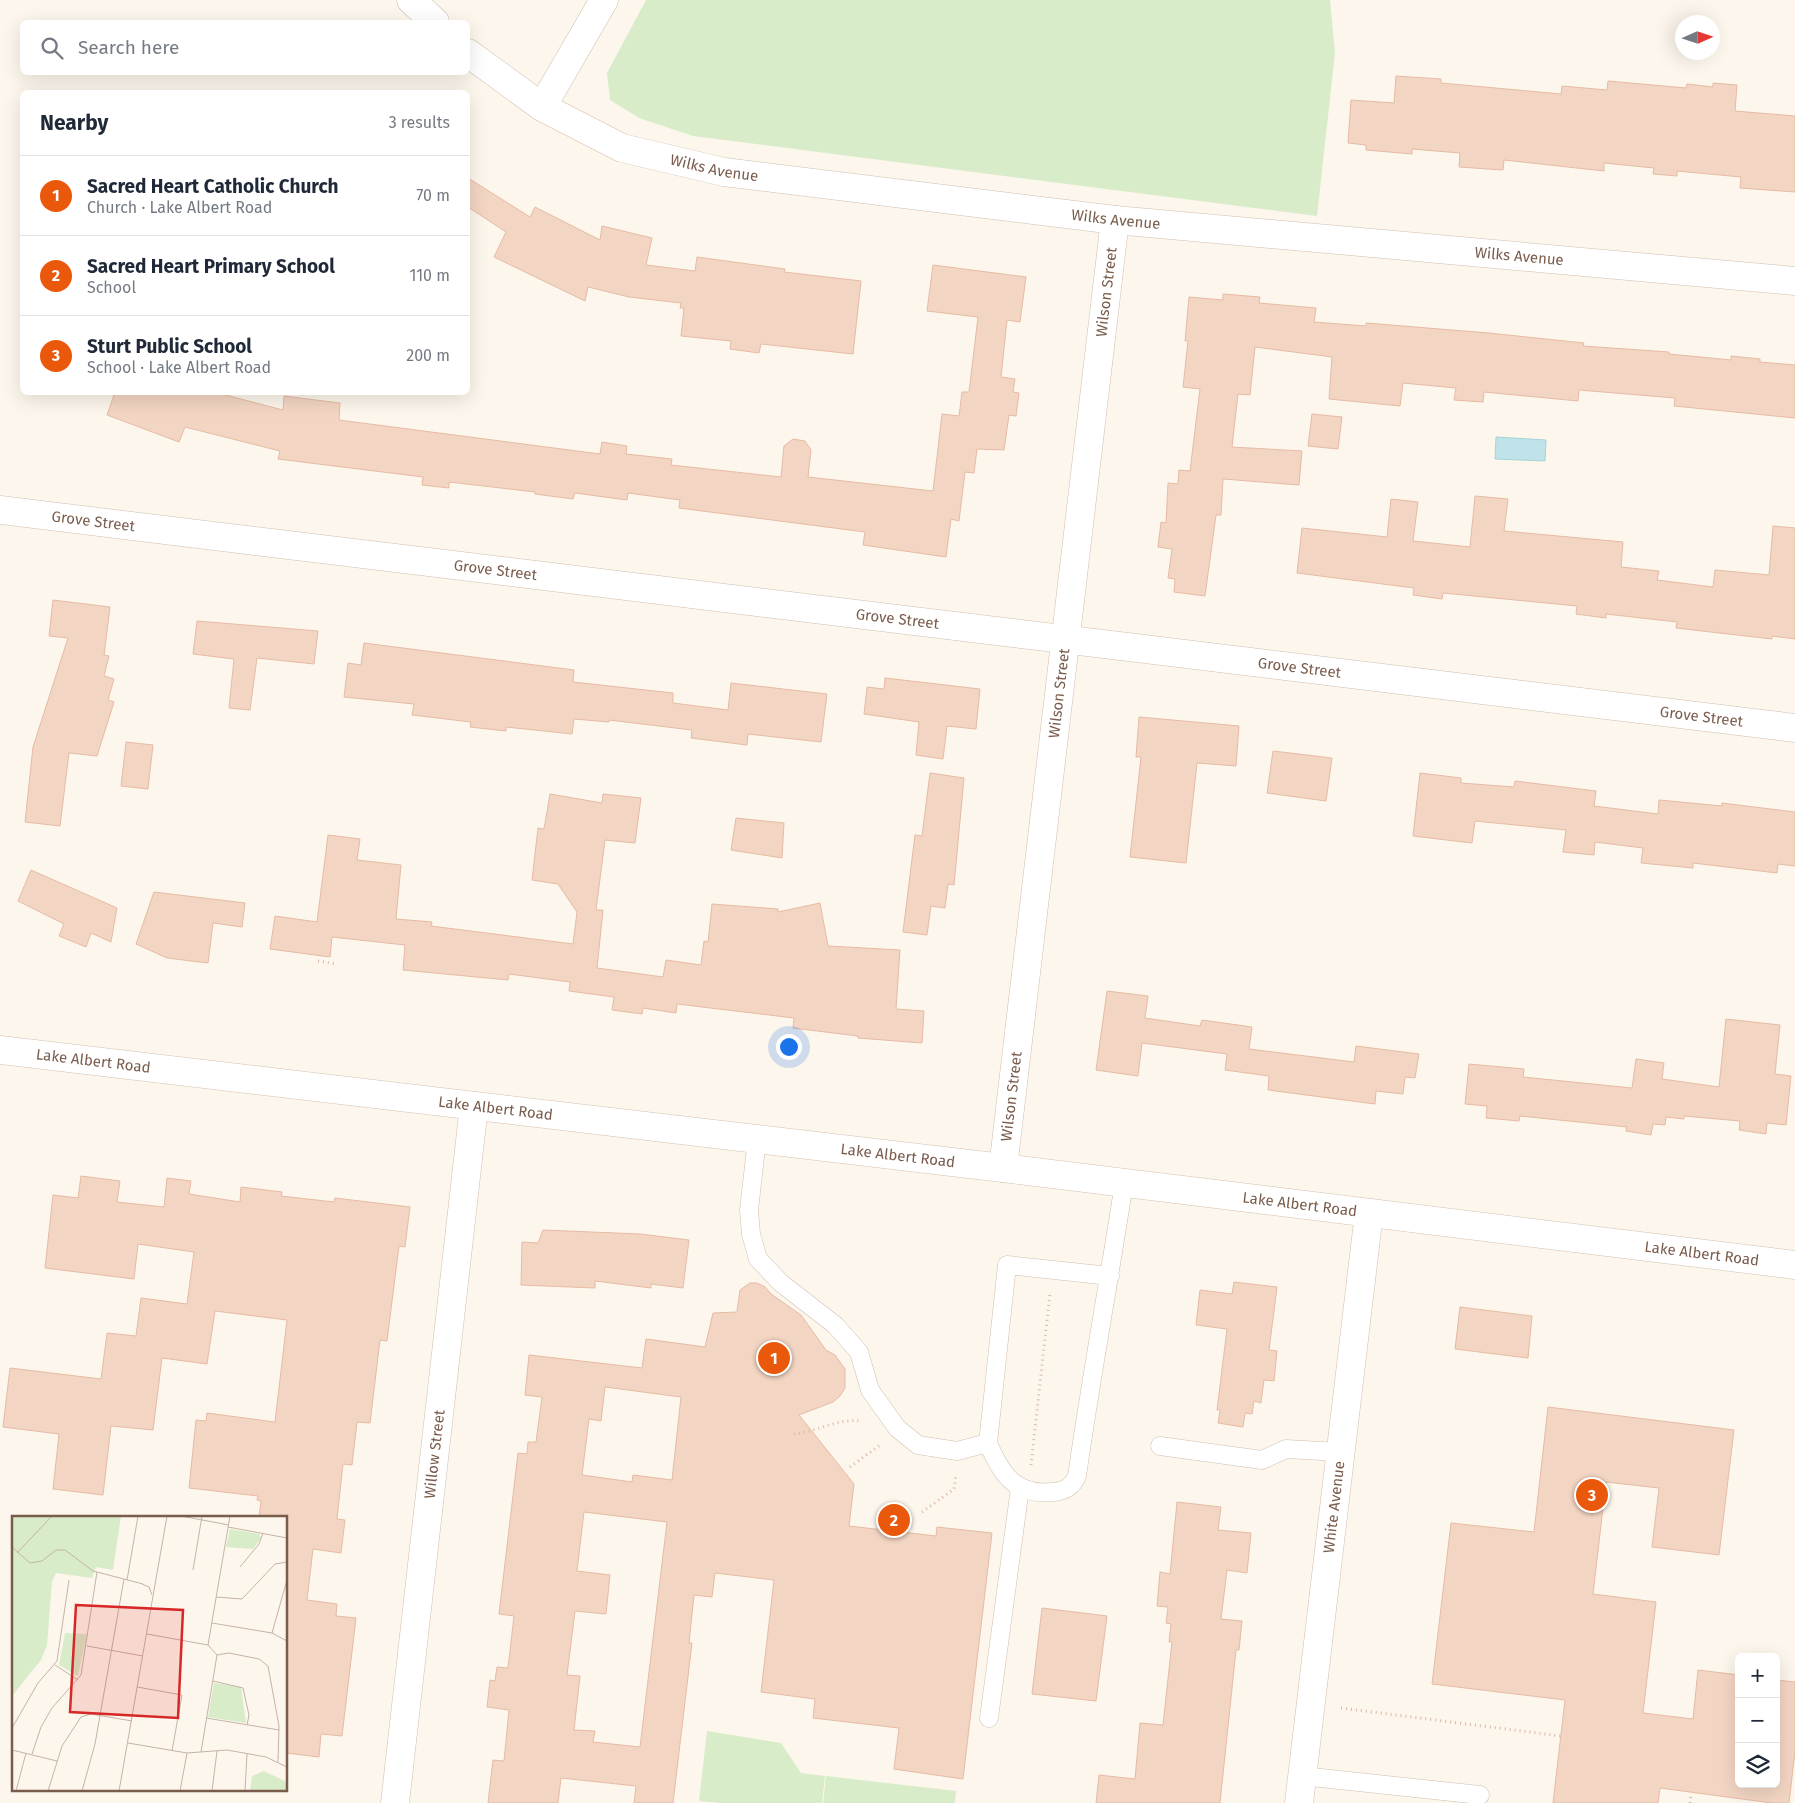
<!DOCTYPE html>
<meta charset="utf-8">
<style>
:root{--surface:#fff;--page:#f2f2f3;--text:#1f2937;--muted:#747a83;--line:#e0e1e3;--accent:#ea580c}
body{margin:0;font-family:"Fira Sans",sans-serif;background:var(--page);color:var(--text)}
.controls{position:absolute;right:15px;bottom:15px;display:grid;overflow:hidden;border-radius:8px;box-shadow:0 5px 20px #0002}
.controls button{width:45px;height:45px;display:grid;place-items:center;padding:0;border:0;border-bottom:1px solid var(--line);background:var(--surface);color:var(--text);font:25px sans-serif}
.compass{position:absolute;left:1675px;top:15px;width:45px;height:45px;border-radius:50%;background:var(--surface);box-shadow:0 5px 20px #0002;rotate:87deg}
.you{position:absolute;left:788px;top:1046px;width:18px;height:18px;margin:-12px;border:4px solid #fff;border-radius:50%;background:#1a73e8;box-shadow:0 0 0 8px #1a73e833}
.badge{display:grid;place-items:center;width:32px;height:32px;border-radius:50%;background:var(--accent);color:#fff;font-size:16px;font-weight:700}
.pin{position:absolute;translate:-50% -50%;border:2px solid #fff;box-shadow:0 1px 5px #0006}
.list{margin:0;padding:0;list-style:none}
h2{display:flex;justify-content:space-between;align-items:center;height:65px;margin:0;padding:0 20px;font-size:21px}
h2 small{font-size:16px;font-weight:400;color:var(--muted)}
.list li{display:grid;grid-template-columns:32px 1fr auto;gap:15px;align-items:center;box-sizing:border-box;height:80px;padding:0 20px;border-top:1px solid var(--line)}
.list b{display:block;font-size:19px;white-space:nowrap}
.list p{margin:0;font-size:16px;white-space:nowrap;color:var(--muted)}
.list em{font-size:16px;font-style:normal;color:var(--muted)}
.icon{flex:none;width:28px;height:28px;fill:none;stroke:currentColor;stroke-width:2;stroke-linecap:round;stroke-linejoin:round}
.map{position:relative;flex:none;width:1795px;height:1803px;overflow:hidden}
.search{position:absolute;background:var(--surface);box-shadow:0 5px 20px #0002;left:20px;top:20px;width:450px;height:55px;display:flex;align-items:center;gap:12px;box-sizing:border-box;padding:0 18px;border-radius:8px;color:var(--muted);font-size:19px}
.panel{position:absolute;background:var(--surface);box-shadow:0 5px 20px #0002;left:20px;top:90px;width:450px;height:305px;border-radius:8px}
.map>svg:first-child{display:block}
.green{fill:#d8ecc9}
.water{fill:#bfe3e8;stroke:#a5d3da}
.building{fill:#f3d5c3;stroke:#e6bba3;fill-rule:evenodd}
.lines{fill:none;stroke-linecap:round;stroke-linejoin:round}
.lane-casing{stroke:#d1beb0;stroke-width:19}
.street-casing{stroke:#d1beb0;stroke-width:29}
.secondary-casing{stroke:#d6c0b0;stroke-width:29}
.path{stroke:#d9b8a5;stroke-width:3;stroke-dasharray:1 4;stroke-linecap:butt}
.lane{stroke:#fff;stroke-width:18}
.street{stroke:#fff;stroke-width:28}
.secondary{stroke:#fff;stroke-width:28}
.labels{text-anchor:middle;stroke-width:5;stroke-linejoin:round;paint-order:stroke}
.street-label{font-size:15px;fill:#7a5c4d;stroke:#fffaf3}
.inset-road{fill:none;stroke:#c5b3a7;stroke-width:1}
.view{fill:#d62828;fill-opacity:0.15;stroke:#d62828;stroke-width:2.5}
.inset-edge{fill:none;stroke:#7a5c4d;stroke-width:2.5}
</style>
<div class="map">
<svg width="1795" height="1803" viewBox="0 0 1795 1803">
<rect width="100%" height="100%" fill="#fdf6ec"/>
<!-- green -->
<g class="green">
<path d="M 646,0 L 1330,0 L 1335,53 L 1317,216 L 693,136 L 639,118 L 610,100 L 607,73 Z"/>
<path d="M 707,1731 L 781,1743 L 801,1773 L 825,1776 L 822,1803 L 720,1803 L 699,1801 Z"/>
<path d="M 826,1776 L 956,1791 L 955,1803 L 823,1803 Z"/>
</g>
<!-- water -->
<path class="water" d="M 1496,437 L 1546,440 L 1545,461 L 1495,459 Z"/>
<!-- building -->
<g class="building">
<path d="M 1396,76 L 1441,79 L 1441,83 L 1561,94 L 1562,86 L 1607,90 L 1608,81 L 1686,88 L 1687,84 L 1713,87 L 1713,83 L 1737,85 L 1735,111 L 1795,116 L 1795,192 L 1740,188 L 1741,177 L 1677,171 L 1677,176 L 1653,174 L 1654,168 L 1604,163 L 1604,171 L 1504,160 L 1503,170 L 1459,167 L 1460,153 L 1412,149 L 1412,154 L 1366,150 L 1366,145 L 1348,143 L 1351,100 L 1394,103 Z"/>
<path d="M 468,178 L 530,217 L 535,207 L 600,240 L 602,226 L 652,238 L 646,265 L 695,271 L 697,257 L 785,269 L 784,272 L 861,281 L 853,354 L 761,344 L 759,353 L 730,349 L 731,341 L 681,336 L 684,308 L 680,308 L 681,303 L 629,297 L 588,287 L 585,301 L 494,257 L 506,232 L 468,207 Z"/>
<path d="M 933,265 L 1026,277 L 1020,322 L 1007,320 L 1001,377 L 1015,379 L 1013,392 L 1019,393 L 1016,416 L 1009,415 L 1004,450 L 977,449 L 974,473 L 965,472 L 959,521 L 951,519 L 946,557 L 863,545 L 865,532 L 679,508 L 680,500 L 628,493 L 627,500 L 575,493 L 573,499 L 535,494 L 535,492 L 449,482 L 449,488 L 422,485 L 423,477 L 278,459 L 280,451 L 185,427 L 179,442 L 107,415 L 115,392 L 214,392 L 283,410 L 284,396 L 340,403 L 339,420 L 600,454 L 602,442 L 627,446 L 626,454 L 672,459 L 671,465 L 781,477 L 784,446 L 793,439 L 805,441 L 811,450 L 808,477 L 933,491 L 942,414 L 959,416 L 962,392 L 969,392 L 978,317 L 927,311 Z"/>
<path d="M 1223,294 L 1260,297 L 1259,303 L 1316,308 L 1314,322 L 1366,326 L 1366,323 L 1489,333 L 1584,343 L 1583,346 L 1669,352 L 1669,354 L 1731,360 L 1731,356 L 1760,359 L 1760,362 L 1795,365 L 1795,418 L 1674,406 L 1675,398 L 1579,390 L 1578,401 L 1484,392 L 1483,402 L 1454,400 L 1456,388 L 1403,383 L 1400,406 L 1329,399 L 1332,357 L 1255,347 L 1250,395 L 1238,394 L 1232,447 L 1302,451 L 1299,485 L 1223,479 L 1221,515 L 1216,515 L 1205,596 L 1174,592 L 1175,579 L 1168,578 L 1172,549 L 1158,547 L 1161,522 L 1166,523 L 1168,483 L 1178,484 L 1179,470 L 1190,471 L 1200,389 L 1183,387 L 1188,341 L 1185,341 L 1189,297 L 1223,300 Z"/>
<path d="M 1312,414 L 1342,417 L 1338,449 L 1308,446 Z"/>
<path d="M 1475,496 L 1508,499 L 1504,531 L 1623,542 L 1621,567 L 1659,571 L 1657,580 L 1713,587 L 1715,570 L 1769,575 L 1773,526 L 1795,528 L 1795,639 L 1772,636 L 1772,639 L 1676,628 L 1677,622 L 1606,614 L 1606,618 L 1576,614 L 1577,606 L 1443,593 L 1442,599 L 1413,595 L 1414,588 L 1297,573 L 1302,528 L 1387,537 L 1391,499 L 1418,502 L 1413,541 L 1470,547 Z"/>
<path d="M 53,600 L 110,607 L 104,655 L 109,656 L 104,676 L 114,679 L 108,700 L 114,702 L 97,756 L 69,753 L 60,826 L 25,822 L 33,747 L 68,638 L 49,636 Z"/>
<path d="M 197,621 L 318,631 L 314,664 L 257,658 L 250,710 L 229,708 L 234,659 L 193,654 Z"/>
<path d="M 364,643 L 574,670 L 573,682 L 673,693 L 673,703 L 728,710 L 731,683 L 827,694 L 821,742 L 748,734 L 747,745 L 691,738 L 692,730 L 609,720 L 609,722 L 574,719 L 572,734 L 506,727 L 506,731 L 470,727 L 471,722 L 412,715 L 414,704 L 344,697 L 348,663 L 361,665 Z"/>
<path d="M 885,678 L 980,689 L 976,729 L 947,726 L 943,759 L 916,755 L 919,722 L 864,714 L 867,687 L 884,689 Z"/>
<path d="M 1139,717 L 1239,726 L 1236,766 L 1197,763 L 1186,863 L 1130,857 L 1141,757 L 1136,757 Z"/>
<path d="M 126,742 L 153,745 L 148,789 L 121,786 Z"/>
<path d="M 1273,751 L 1332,758 L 1326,801 L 1267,793 Z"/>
<path d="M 930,773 L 964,778 L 954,885 L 948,884 L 945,908 L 931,906 L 927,935 L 903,932 L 915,835 L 922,836 Z"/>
<path d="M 1420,773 L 1461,778 L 1461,783 L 1514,787 L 1515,781 L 1596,791 L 1594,806 L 1658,814 L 1659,800 L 1722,806 L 1722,803 L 1795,812 L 1795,866 L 1778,864 L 1777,873 L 1693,863 L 1693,868 L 1641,863 L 1643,848 L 1595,842 L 1594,855 L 1563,852 L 1566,830 L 1475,821 L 1472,843 L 1413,836 Z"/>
<path d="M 550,794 L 602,803 L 603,794 L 641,798 L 635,843 L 605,840 L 596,910 L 603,910 L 597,968 L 663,977 L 666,960 L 701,965 L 704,941 L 708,942 L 712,904 L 778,909 L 778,912 L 820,903 L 828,946 L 900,950 L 896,1009 L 924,1011 L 922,1043 L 858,1038 L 858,1036 L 793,1028 L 794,1018 L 677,1004 L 676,1013 L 643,1008 L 642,1014 L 612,1010 L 614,997 L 569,991 L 570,982 L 509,974 L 508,980 L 403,970 L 405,945 L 332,937 L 330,957 L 270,949 L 275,916 L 317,922 L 328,835 L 360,839 L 357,860 L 401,865 L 396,919 L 432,922 L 431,926 L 573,944 L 577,912 L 558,884 L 532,880 L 538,828 L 544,829 Z"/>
<path d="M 736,818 L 784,823 L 782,858 L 731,850 Z"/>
<path d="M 31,870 L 117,908 L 111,942 L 91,933 L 86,947 L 59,936 L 64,924 L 18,901 Z"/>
<path d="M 154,892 L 245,903 L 242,927 L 213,923 L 208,963 L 167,958 L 136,944 Z"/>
<path d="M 1107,991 L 1148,996 L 1145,1018 L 1200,1026 L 1202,1020 L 1252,1027 L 1249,1049 L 1354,1062 L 1356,1046 L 1419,1054 L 1415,1078 L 1405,1077 L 1403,1094 L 1376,1091 L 1375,1104 L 1268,1090 L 1269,1076 L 1225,1070 L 1227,1054 L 1142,1043 L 1138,1076 L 1096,1070 Z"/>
<path d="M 1726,1019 L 1780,1025 L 1775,1074 L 1791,1076 L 1786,1125 L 1767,1123 L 1766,1134 L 1739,1130 L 1740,1121 L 1684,1116 L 1684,1119 L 1666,1117 L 1665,1125 L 1653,1124 L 1651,1135 L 1626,1131 L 1627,1127 L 1520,1116 L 1519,1121 L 1486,1118 L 1487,1106 L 1465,1104 L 1469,1064 L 1524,1069 L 1523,1077 L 1632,1088 L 1636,1059 L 1664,1063 L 1662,1079 L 1719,1087 Z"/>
<path d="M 81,1176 L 120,1181 L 117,1202 L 164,1207 L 167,1178 L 191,1181 L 189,1194 L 240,1202 L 241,1187 L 282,1192 L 281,1196 L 334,1202 L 335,1198 L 410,1207 L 405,1247 L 399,1246 L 387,1341 L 380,1340 L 370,1423 L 357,1422 L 352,1465 L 343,1464 L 337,1519 L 345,1520 L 341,1553 L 313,1549 L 307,1600 L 337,1604 L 336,1616 L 356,1618 L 342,1736 L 321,1734 L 319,1757 L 286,1753 L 286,1517 L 259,1517 L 261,1501 L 257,1500 L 258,1496 L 189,1488 L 196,1420 L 206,1421 L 207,1413 L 275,1422 L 287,1320 L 215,1311 L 207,1364 L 162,1358 L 153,1430 L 111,1426 L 103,1495 L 53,1489 L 59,1434 L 3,1427 L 10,1368 L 101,1379 L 107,1333 L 136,1336 L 141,1298 L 187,1304 L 194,1252 L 138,1244 L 134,1279 L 45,1268 L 53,1195 L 78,1198 Z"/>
<path d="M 543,1230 L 640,1234 L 689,1240 L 683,1288 L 651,1284 L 651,1288 L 595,1281 L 595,1288 L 521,1285 L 522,1242 L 538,1243 Z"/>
<path d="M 1234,1282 L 1277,1287 L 1269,1350 L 1277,1351 L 1274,1381 L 1264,1380 L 1261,1403 L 1254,1401 L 1252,1414 L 1245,1413 L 1243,1427 L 1218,1423 L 1220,1410 L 1217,1410 L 1227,1329 L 1196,1325 L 1200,1290 L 1232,1294 Z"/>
<path d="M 750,1283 L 757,1283 L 765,1287 L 771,1294 L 801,1315 L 826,1350 L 835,1355 L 845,1369 L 845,1388 L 840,1396 L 833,1402 L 799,1415 L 854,1484 L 849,1526 L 936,1536 L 937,1527 L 992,1533 L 963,1779 L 894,1769 L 899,1728 L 813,1718 L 815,1699 L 761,1692 L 774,1580 L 715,1573 L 712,1597 L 694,1595 L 689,1643 L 692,1643 L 673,1803 L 634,1803 L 636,1786 L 561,1778 L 558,1803 L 488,1803 L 493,1760 L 504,1761 L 509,1710 L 487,1707 L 490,1680 L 495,1681 L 497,1667 L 508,1668 L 514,1616 L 499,1614 L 518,1453 L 527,1454 L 528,1442 L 536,1442 L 542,1397 L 525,1395 L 529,1355 L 642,1368 L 646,1339 L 705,1347 L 713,1313 L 737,1312 L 740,1290 ZM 605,1387 L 681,1397 L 672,1480 L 633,1475 L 632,1482 L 582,1475 L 589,1419 L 601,1421 ZM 584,1512 L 667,1522 L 640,1747 L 593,1742 L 595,1731 L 574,1730 L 580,1676 L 567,1675 L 575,1611 L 606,1614 L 610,1575 L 577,1571 Z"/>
<path d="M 1460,1307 L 1532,1316 L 1528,1358 L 1455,1349 Z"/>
<path d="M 1548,1407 L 1734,1430 L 1719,1555 L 1652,1547 L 1659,1488 L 1606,1482 L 1593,1594 L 1656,1602 L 1643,1713 L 1693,1719 L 1698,1670 L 1739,1675 L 1739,1784 L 1776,1784 L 1776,1680 L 1795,1682 L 1795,1751 L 1789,1803 L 1772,1803 L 1660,1788 L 1658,1803 L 1553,1803 L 1565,1700 L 1432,1684 L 1451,1523 L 1534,1532 Z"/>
<path d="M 1177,1502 L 1221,1507 L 1218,1530 L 1251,1533 L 1247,1573 L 1227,1570 L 1221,1619 L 1242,1621 L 1239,1650 L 1236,1650 L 1220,1803 L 1096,1803 L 1099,1775 L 1135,1779 L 1140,1723 L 1163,1725 L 1172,1642 L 1169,1642 L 1171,1624 L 1166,1623 L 1168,1607 L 1157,1606 L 1160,1572 L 1170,1574 Z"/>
<path d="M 1042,1608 L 1107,1616 L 1096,1701 L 1032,1694 Z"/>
</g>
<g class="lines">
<!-- lane casing -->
<g class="lane-casing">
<g id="lane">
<path d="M 757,1139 L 749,1210 L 751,1234 L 758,1259 L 781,1283 L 835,1325 L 859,1352 L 870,1390 L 897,1428 L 918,1445 L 957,1451 L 988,1443"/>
<path d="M 1110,1276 L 1007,1265 L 988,1443 C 1001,1474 1015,1496 1053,1492 C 1065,1491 1072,1487 1077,1476 C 1091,1378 1109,1281 1124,1183"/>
<path d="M 1160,1446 L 1262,1460 L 1286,1449 L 1340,1452"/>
<path d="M 989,1718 L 1020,1488"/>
<path d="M 1302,1776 L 1480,1795"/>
</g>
</g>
<!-- street casing -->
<g class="street-casing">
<g id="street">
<path d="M 411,0 L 435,22"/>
<path id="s1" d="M 468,53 L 542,107 L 622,148 L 724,172 L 1115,220 L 1795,281"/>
<path d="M 542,107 L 604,0"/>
<path id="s2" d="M 0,510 L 1795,728"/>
<path id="s3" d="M 1003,1168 L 1115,220"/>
<path id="s4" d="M 395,1803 L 474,1106"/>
<path id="s5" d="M 1299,1803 L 1369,1213"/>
</g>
</g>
<!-- secondary casing -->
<g class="secondary-casing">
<g id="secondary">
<path id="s6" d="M 0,1050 L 1003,1168 L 1795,1265"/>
</g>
</g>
<!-- path -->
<g class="path">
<path d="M 318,961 L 336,964"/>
<path d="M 794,1434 C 816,1432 838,1418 861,1421"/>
<path d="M 1031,1465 L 1050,1293"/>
<path d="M 850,1467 L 880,1445"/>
<path d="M 922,1512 L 954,1489 L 956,1475"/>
<path d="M 1341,1708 L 1561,1736"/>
<path d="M 1690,1803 L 1691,1794"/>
</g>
<!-- lane -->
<use href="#lane" class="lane"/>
<!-- street -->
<use href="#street" class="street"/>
<!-- secondary -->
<use href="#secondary" class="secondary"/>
</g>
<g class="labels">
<!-- street labels -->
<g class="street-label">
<text dy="5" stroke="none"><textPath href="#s1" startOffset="276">Wilks Avenue</textPath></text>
<text dy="5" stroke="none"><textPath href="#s1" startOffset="681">Wilks Avenue</textPath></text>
<text dy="5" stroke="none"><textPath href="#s1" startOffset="1086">Wilks Avenue</textPath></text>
<text dy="5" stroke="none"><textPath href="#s3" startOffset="882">Wilson Street</textPath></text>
<text dy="5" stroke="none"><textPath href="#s2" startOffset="94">Grove Street</textPath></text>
<text dy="5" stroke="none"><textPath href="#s2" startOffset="499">Grove Street</textPath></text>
<text dy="5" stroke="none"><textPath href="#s2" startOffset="904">Grove Street</textPath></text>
<text dy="5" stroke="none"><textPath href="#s2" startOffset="1309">Grove Street</textPath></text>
<text dy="5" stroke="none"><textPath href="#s3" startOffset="478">Wilson Street</textPath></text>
<text dy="5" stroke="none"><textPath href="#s2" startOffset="1714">Grove Street</textPath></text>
<text dy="5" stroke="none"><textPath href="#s6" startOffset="94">Lake Albert Road</textPath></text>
<text dy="5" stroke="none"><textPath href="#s3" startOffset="72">Wilson Street</textPath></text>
<text dy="5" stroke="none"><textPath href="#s6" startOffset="499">Lake Albert Road</textPath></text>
<text dy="5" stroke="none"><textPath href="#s6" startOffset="904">Lake Albert Road</textPath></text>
<text dy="5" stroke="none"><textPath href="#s6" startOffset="1309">Lake Albert Road</textPath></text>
<text dy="5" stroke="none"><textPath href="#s6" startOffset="1714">Lake Albert Road</textPath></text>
<text dy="5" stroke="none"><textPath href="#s4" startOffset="351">Willow Street</textPath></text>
<text dy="5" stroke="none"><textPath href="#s5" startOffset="298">White Avenue</textPath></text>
</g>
</g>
<!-- overview -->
<g transform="translate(12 1516)">
<rect width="275" height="275" fill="#fdf6ec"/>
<path d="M 0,0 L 109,0 L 101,54 L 84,51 L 80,62 L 44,57 L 40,66 L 35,129 L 29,144 L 0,180 ZM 218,13 L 247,18 L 249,22 L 241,33 L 214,31 ZM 53,117 L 75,118 L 66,160 L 47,149 ZM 202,167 L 229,171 L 234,207 L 196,201 ZM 252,255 L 275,266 L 275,275 L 238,275 L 240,260 Z" fill="#d8ecc9"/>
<path class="inset-road" d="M 169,0 L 217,9M 216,11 L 275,22M 0,31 L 18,47 L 30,45 L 44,34 L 53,34 L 81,55 L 131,68M 5,37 L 40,0M 228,51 L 247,28 L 251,17M 181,54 L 190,0M 115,64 L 126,0M 130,68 L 137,71 L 140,79M 204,81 L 230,83 L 263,48 L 275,46M 200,107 L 260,117 L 275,125M 260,117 L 275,64M 135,118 L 196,129 L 205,139M 196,129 L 218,0M 75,130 L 131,140M 205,139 L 217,137 L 247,143 L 256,150 L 267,210 L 266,246M 43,149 L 66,164M 201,165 L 231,172 L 237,199 L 235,209M 125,171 L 170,179 L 160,235M 194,202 L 267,214M 0,212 L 26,167 L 45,145 L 57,64M 116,227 L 175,237 L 215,234 L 254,241 L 275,251M 0,234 L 45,245M 189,236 L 205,139M 20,238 L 29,211 L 40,192 L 69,159 L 85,56M 4,275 L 14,237M 36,275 L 50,230 L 69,201 L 79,198 L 120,205M 70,275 L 83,228 L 112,63M 107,275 L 155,0M 168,275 L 175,237M 200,275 L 205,235M 233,275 L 235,238"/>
<path class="view" d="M 64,89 L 171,94 L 166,202 L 58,196 Z"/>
<rect width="275" height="275" class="inset-edge"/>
</g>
</svg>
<div class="controls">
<button>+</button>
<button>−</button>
<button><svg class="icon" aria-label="layers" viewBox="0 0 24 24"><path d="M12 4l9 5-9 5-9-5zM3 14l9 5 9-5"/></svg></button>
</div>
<svg class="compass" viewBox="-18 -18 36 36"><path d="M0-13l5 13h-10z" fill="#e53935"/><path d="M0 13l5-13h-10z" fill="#747a83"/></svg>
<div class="you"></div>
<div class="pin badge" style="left:774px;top:1358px">1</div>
<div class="pin badge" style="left:894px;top:1520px">2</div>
<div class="pin badge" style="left:1592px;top:1495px">3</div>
<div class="search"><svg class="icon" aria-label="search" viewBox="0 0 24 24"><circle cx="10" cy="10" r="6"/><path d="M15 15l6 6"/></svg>Search here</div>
<section class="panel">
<h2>Nearby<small>3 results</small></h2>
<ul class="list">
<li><span class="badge">1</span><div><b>Sacred Heart Catholic Church</b><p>Church · Lake Albert Road</p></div><em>70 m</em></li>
<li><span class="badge">2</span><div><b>Sacred Heart Primary School</b><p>School</p></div><em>110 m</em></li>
<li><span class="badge">3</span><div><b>Sturt Public School</b><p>School · Lake Albert Road</p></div><em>200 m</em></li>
</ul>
</section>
</div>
